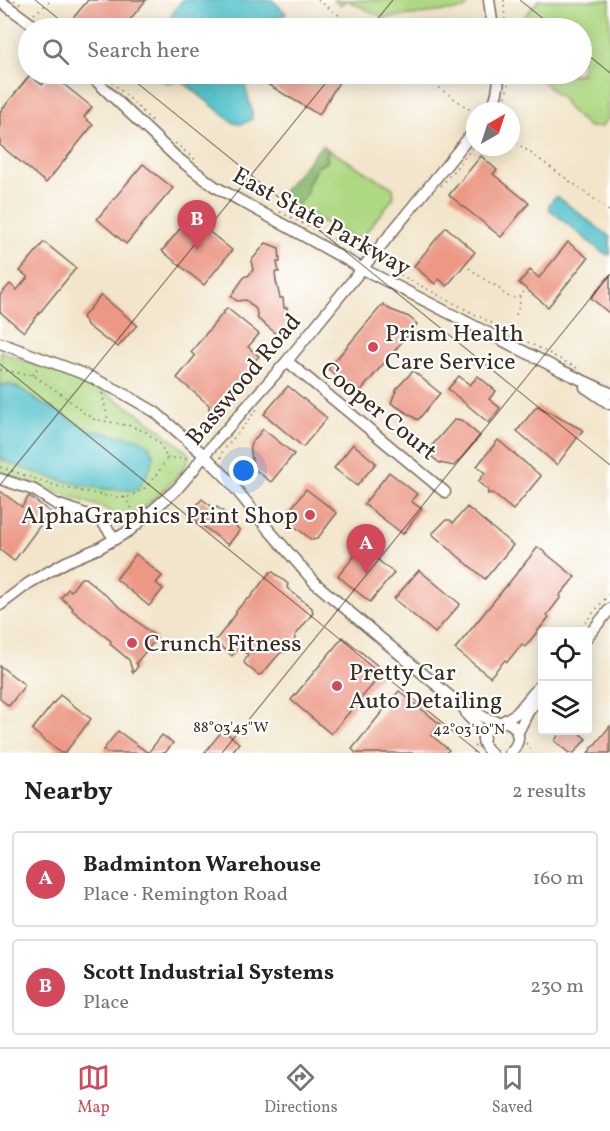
<!DOCTYPE html>
<meta charset="utf-8">
<style>
:root{--surface:#fff;--page:#f6f6f6;--text:#222;--muted:#767676;--line:#e0e0e0;--accent:#d1495b}
body{margin:0;font-family:Vollkorn,serif;background:var(--page);color:var(--text)}
.controls{position:absolute;right:18px;bottom:18px;display:grid;overflow:hidden;border-radius:6px;box-shadow:0 3px 15px #0003}
.controls button{width:54px;height:54px;display:grid;place-items:center;padding:0;border:0;border-bottom:2px solid var(--line);background:var(--surface);color:var(--text);font:30px sans-serif}
.compass{position:absolute;left:466px;top:102px;width:54px;height:54px;border-radius:50%;background:var(--surface);box-shadow:0 3px 15px #0003;rotate:39deg}
.you{position:absolute;left:244px;top:471px;width:21px;height:21px;margin:-15px;border:4px solid #fff;border-radius:50%;background:#1a73e8;box-shadow:0 0 0 9px #1a73e833}
.badge{display:grid;place-items:center;width:39px;height:39px;border-radius:50%;background:var(--accent);color:#fff;font-size:20px;font-weight:700}
.pin{position:absolute;translate:-50% -50px;filter:drop-shadow(0 2px 3px #0008)}
.pin::after{content:'';position:absolute;top:32px;width:21px;height:18px;background:inherit;clip-path:polygon(0 0,100% 0,50% 100%)}
.list{margin:0;padding:0;list-style:none}
h2{display:flex;justify-content:space-between;align-items:center;height:78px;margin:0;padding:0 24px;font-size:26px}
h2 small{font-size:20px;font-weight:400;color:var(--muted)}
.list li{display:grid;grid-template-columns:39px 1fr auto;gap:18px;align-items:center;box-sizing:border-box;height:96px;margin:0 12px 12px;padding:0 12px;border:2px solid var(--line);border-radius:6px}
.list b{display:block;font-size:22px;white-space:nowrap}
.list p{margin:0;font-size:20px;white-space:nowrap;color:var(--muted)}
.list em{font-size:20px;font-style:normal;color:var(--muted)}
.icon{flex:none;width:33px;height:33px;fill:none;stroke:currentColor;stroke-width:2;stroke-linecap:round;stroke-linejoin:round}
.map{position:relative;flex:none;width:610px;height:753px;overflow:hidden}
.search{position:absolute;background:var(--surface);box-shadow:0 3px 15px #0003;left:18px;right:18px;top:18px;height:66px;display:flex;align-items:center;gap:15px;box-sizing:border-box;padding:0 21px;border-radius:33px;color:var(--muted);font-size:22px}
.sheet{height:294px;background:var(--surface)}
nav{display:flex;justify-content:space-around;align-items:center;box-sizing:border-box;height:84px;border-top:2px solid var(--line);background:var(--surface);font-size:16px;color:var(--muted)}
nav a{display:grid;justify-items:center;gap:3px}
nav .on{color:var(--accent)}
.map>svg:first-child{display:block}
.green{fill:#afd883;stroke:#758150;stroke-width:1.5}
.forest{fill:#8bb871;stroke:#637148;stroke-width:1.5}
.water{fill:#56c3cc;stroke:#487675;stroke-width:1.5}
.building{fill:#ec9885}
.lines{fill:none;stroke-linecap:round;stroke-linejoin:round}
.minor-casing{stroke:#7b6b5b;stroke-width:13}
.path{stroke:#7b6b5b;stroke-width:1.5;stroke-dasharray:1.5 4.5;stroke-linecap:butt}
.minor{stroke:#fff;stroke-width:10}
.ticks{fill:none;stroke:#3b2a1e;stroke-width:1.5;stroke-opacity:0.45}
.poi-dot{fill:#d1495b;stroke:#fff;stroke-width:2}
.labels{text-anchor:middle;stroke-width:4.5;stroke-linejoin:round;paint-order:stroke}
.street-label{font-size:24px;fill:#3b2a1e;stroke:#fff}
.poi-label{font-size:24px;fill:#3b2a1e;stroke:#fff;text-anchor:start}
.ticks-label{font-size:15px;text-anchor:middle;fill:#3b2a1e;stroke:#fff;stroke-width:4.5;stroke-linejoin:round;paint-order:stroke}
</style>
<div class="map">
<svg width="610" height="753" viewBox="0 0 610 753">
<rect width="100%" height="100%" fill="#fff"/>
<filter id="ink" filterUnits="userSpaceOnUse"><feTurbulence type="fractalNoise" baseFrequency=".0167" numOctaves="2"/><feDisplacementMap in="SourceGraphic" scale="12" xChannelSelector="R" yChannelSelector="G"/><feConvolveMatrix kernelMatrix="1 2 1 2 8 2 1 2 1" color-interpolation-filters="sRGB"/></filter>
<filter id="wash" filterUnits="userSpaceOnUse"><feTurbulence type="fractalNoise" baseFrequency=".008" numOctaves="4" result="noise"/><feDisplacementMap in="SourceGraphic" scale="24" xChannelSelector="R" yChannelSelector="G"/><feGaussianBlur stdDeviation="1.35" result="paint"/><feColorMatrix in="noise" values="0 0 0 0 0 0 0 0 0 0 0 0 0 0 0 0 0 1.4 0 .05"/><feComposite in="paint" operator="in"/></filter>
<g filter="url(#wash)">
<rect width="100%" height="100%" fill="#f2e5cb"/>
<!-- green -->
<g class="green">
<path d="M 334,0 L 467,0 L 467,6 L 464,9 L 384,18 L 347,0 L 340,5 Z"/>
<path d="M 539,0 L 610,0 L 610,95 L 607,103 L 608,119 L 601,127 L 589,127 L 583,122 L 569,109 L 562,98 L 555,93 L 538,77 L 537,74 L 582,74 L 582,28 L 525,28 L 523,18 Z"/>
<path d="M 327,149 L 393,188 L 394,197 L 362,237 L 354,238 L 295,207 L 306,195 L 308,184 L 317,167 L 327,162 Z"/>
<path d="M 0,351 C 24,361 50,369 74,379 C 117,396 156,424 190,455 C 183,479 139,511 119,526 C 112,523 108,519 109,510 L 0,472 Z"/>
</g>
<!-- forest -->
<path class="forest" d="M 322,145 L 327,149 L 327,162 L 317,167 L 308,184 L 306,195 L 295,207 L 275,201 Z"/>
<!-- water -->
<g class="water">
<path d="M 182,0 L 272,0 L 286,13 L 284,16 C 271,18 269,17 261,28 L 163,28 Z"/>
<path d="M 156,74 L 242,74 L 252,112 L 252,119 C 245,124 241,125 234,123 L 183,82 L 178,80 L 171,82 L 165,82 Z"/>
<path d="M 555,197 L 558,197 L 610,237 L 610,255 L 603,253 L 549,209 L 549,204 Z"/>
<path d="M 9,384 L 23,390 L 41,403 L 52,408 L 76,423 L 89,430 L 139,439 L 149,446 L 154,457 C 150,469 144,484 134,491 C 121,489 108,490 96,488 C 68,483 25,471 0,458 L 0,385 Z"/>
</g>
<g id="blocks">
<!-- building -->
<g class="building">
<path d="M 88,0 L 146,0 L 123,28 L 72,28 L 70,22 Z"/>
<path d="M 51,74 L 92,107 L 84,117 L 93,125 L 46,183 L 0,145 L 0,112 L 30,75 L 42,85 Z"/>
<path d="M 273,74 L 336,74 L 342,77 L 319,115 L 267,84 Z"/>
<path d="M 481,156 L 497,170 L 493,174 L 529,203 L 501,237 L 449,195 Z"/>
<path d="M 143,164 L 173,188 L 126,244 L 97,219 Z"/>
<path d="M 190,216 L 232,250 L 204,285 L 162,251 Z"/>
<path d="M 446,227 L 475,252 L 447,286 L 439,279 L 435,284 L 414,266 Z"/>
<path d="M 44,242 L 76,268 L 24,332 L 0,312 L 0,295 L 10,284 L 17,290 L 28,277 L 20,271 Z"/>
<path d="M 568,242 L 588,258 L 548,307 L 519,283 L 530,270 L 539,278 Z"/>
<path d="M 266,243 L 279,248 L 280,262 L 277,262 L 279,272 L 275,272 L 276,281 L 280,298 L 283,298 L 284,308 L 287,308 L 289,321 L 278,335 L 258,319 L 256,309 L 246,300 L 237,301 L 231,296 L 245,276 L 248,276 L 253,270 L 251,261 Z"/>
<path d="M 610,275 L 610,314 L 591,298 Z"/>
<path d="M 101,295 L 137,325 L 118,347 L 108,340 L 106,340 L 87,325 L 86,322 L 82,318 Z"/>
<path d="M 383,304 L 389,309 L 409,317 L 417,324 L 358,394 L 328,369 Z"/>
<path d="M 227,308 L 259,334 L 248,347 L 259,356 L 219,404 L 219,410 L 209,410 L 209,405 L 177,378 L 195,356 L 191,352 Z"/>
<path d="M 413,371 L 440,393 L 418,420 L 391,403 L 397,388 Z"/>
<path d="M 459,376 L 470,385 L 478,376 L 496,391 L 489,399 L 500,408 L 489,423 L 448,389 Z"/>
<path d="M 288,386 L 327,418 L 303,447 L 264,414 Z"/>
<path d="M 537,406 L 583,430 L 557,465 L 517,431 Z"/>
<path d="M 455,419 L 461,420 L 480,436 L 454,466 L 440,463 L 428,454 L 428,450 Z"/>
<path d="M 263,429 L 294,454 L 271,482 L 253,468 L 250,445 Z"/>
<path d="M 498,440 L 541,476 L 513,510 L 492,493 L 488,494 L 488,490 L 478,482 L 485,473 L 477,466 Z"/>
<path d="M 353,444 L 376,463 L 357,486 L 334,468 Z"/>
<path d="M 389,472 L 417,494 L 411,501 L 422,509 L 403,534 L 364,504 Z"/>
<path d="M 306,489 L 337,513 L 317,539 L 312,540 L 284,518 Z"/>
<path d="M 0,491 L 22,507 L 29,496 L 50,512 L 14,561 L 0,550 Z"/>
<path d="M 202,499 L 215,509 L 217,507 L 226,514 L 224,517 L 240,530 L 228,545 L 189,515 Z"/>
<path d="M 467,507 L 513,545 L 485,579 L 432,534 L 446,520 L 450,520 L 453,523 Z"/>
<path d="M 362,547 L 394,573 L 370,602 L 338,576 Z"/>
<path d="M 538,547 L 575,577 L 559,596 L 561,597 L 547,615 L 549,617 L 525,647 L 522,644 L 507,662 L 505,660 L 490,677 L 455,649 Z"/>
<path d="M 136,554 L 162,576 L 156,583 L 163,589 L 149,606 L 116,579 Z"/>
<path d="M 419,570 L 460,604 L 435,633 L 394,599 Z"/>
<path d="M 270,572 L 273,572 L 288,584 L 287,588 L 312,608 L 313,613 L 295,636 L 295,639 L 286,652 L 281,652 L 262,674 L 258,675 L 245,664 L 244,661 L 248,655 L 239,648 L 232,656 L 217,643 L 216,640 L 236,614 L 236,611 L 247,599 L 249,599 Z"/>
<path d="M 81,578 L 85,578 L 157,638 L 136,663 L 138,666 L 133,673 L 129,660 L 110,644 L 111,641 L 72,610 L 73,608 L 61,598 L 68,589 L 71,591 Z"/>
<path d="M 343,637 L 384,671 L 331,734 L 291,700 Z"/>
<path d="M 0,666 L 25,685 L 9,706 L 0,699 Z"/>
<path d="M 399,691 L 440,724 L 431,735 L 449,750 L 446,753 L 356,753 L 352,749 Z"/>
<path d="M 60,695 L 91,719 L 65,753 L 61,753 L 32,730 Z"/>
<path d="M 610,726 L 610,753 L 588,753 Z"/>
<path d="M 223,730 L 239,743 L 231,753 L 204,753 Z"/>
<path d="M 561,730 L 576,730 L 586,739 L 574,753 L 569,753 L 555,741 Z"/>
<path d="M 118,731 L 148,753 L 107,753 L 103,750 Z"/>
<path d="M 162,735 L 173,743 L 165,753 L 148,753 Z"/>
</g>
</g>
</g>
<g filter="url(#ink)">
<use href="#blocks" fill-opacity="0" stroke="#7b6b5b" stroke-width="1.5"/>
<g class="lines">
<!-- minor casing -->
<g class="minor-casing">
<g id="minor">
<path d="M 489,0 L 493,28"/>
<path d="M 0,1 L 37,28"/>
<path d="M 89,74 L 176,157 L 214,186 L 363,269 L 560,370 L 610,393"/>
<path d="M 490,111 C 497,99 499,87 499,74"/>
<path d="M 0,343 L 84,374 L 119,391 L 155,412 L 204,455 L 227,478 L 268,529 L 315,583 L 465,709 L 472,710 L 487,719 L 499,722"/>
<path d="M 287,361 L 445,492"/>
<path d="M 585,387 L 610,404"/>
<path d="M 0,479 L 34,490 L 56,504 L 100,519 L 115,539"/>
<path d="M 0,605 L 29,583 L 66,562 L 99,548 L 129,531 L 177,489 L 194,469 L 204,455 L 287,361 L 475,130"/>
<path d="M 588,636 L 610,609"/>
<path d="M 465,709 L 467,715 L 478,726 L 484,738"/>
<path d="M 502,722 L 517,713 L 542,683"/>
<path d="M 517,734 L 528,712 L 542,694"/>
<path d="M 491,753 C 464,729 513,706 518,736 C 519,743 515,748 510,753"/>
</g>
</g>
<!-- path -->
<g class="path">
<path d="M 14,0 L 24,7"/>
<path d="M 318,0 L 357,28"/>
<path d="M 504,0 L 505,28"/>
<path d="M 34,14 L 52,0"/>
<path d="M 44,23 L 50,28"/>
<path d="M 103,74 L 129,98 L 152,121"/>
<path d="M 419,74 L 475,113"/>
<path d="M 506,97 L 508,84"/>
<path d="M 511,139 L 592,197 L 610,212"/>
<path d="M 175,143 L 197,161"/>
<path d="M 441,186 L 475,145"/>
<path d="M 280,212 L 359,252"/>
<path d="M 383,257 L 380,262 L 391,270 L 577,368"/>
<path d="M 469,268 C 477,274 485,280 494,285 C 506,292 500,297 519,298 L 526,289"/>
<path d="M 516,315 L 520,304 L 519,299"/>
<path d="M 0,370 L 33,375 L 60,393 L 84,413 L 93,419 L 131,426 L 146,432 L 160,444 L 167,458 L 158,473 L 145,488 L 127,498 L 107,496 L 60,487 L 0,467"/>
<path d="M 33,375 L 38,367"/>
<path d="M 102,393 L 108,420"/>
<path d="M 167,458 L 189,459"/>
<path d="M 221,458 L 220,455 L 258,408"/>
<path d="M 124,497 L 135,513"/>
<path d="M 577,632 L 610,593"/>
<path d="M 526,743 L 533,753"/>
<path d="M 473,753 L 475,745"/>
</g>
<!-- minor -->
<use href="#minor" class="minor"/>
</g>
</g>
<!-- ticks -->
<path class="ticks" d="M 35,0 L 70,28M 520,0 L 555,28M 370,28 L 393,0M 582,50 L 610,73M 126,74 L 610,465M 0,364 L 480,753M 0,485 L 333,74M 222,753 L 610,274"/>
<!-- markers -->
<g class="poi-dot">
<circle cx="373" cy="347" r="6"/>
<circle cx="310" cy="515" r="6"/>
<circle cx="132" cy="643" r="6"/>
<circle cx="337" cy="686" r="6"/>
</g>
<g class="labels">
<!-- street labels -->
<g class="street-label">
<text transform="translate(322 221) rotate(29)" y="8">East State Parkway</text>
<text transform="translate(243 379) rotate(-50)" y="8">Basswood Road</text>
<text transform="translate(379 410) rotate(39)" y="8">Cooper Court</text>
</g>
<!-- poi labels -->
<g class="poi-label">
<text x="385" y="341">Prism Health<tspan x="385" dy="28">Care Service</tspan></text>
<text x="298" y="523" text-anchor="end">AlphaGraphics Print Shop</text>
<text x="144" y="651">Crunch Fitness</text>
<text x="349" y="680">Pretty Car<tspan x="349" dy="28">Auto Detailing</tspan></text>
</g>
</g>
<g class="ticks-label">
<text x="231" y="732">88°03'45"W</text>
<text x="469" y="734">42°03'10"N</text>
</g>
</svg>
<div class="controls">
<button><svg class="icon" aria-label="locate" viewBox="0 0 24 24"><circle cx="12" cy="12" r="6"/><path d="M12 2v4M12 18v4M2 12h4M18 12h4"/></svg></button>
<button><svg class="icon" aria-label="layers" viewBox="0 0 24 24"><path d="M12 4l9 5-9 5-9-5zM3 14l9 5 9-5"/></svg></button>
</div>
<svg class="compass" viewBox="-18 -18 36 36"><path d="M0-13l5 13h-10z" fill="#e53935"/><path d="M0 13l5-13h-10z" fill="#767676"/></svg>
<div class="you"></div>
<div class="pin badge" style="left:366px;top:574px">A</div>
<div class="pin badge" style="left:197px;top:250px">B</div>
<div class="search"><svg class="icon" aria-label="search" viewBox="0 0 24 24"><circle cx="10" cy="10" r="6"/><path d="M15 15l6 6"/></svg>Search here</div>
</div>
<section class="sheet">
<h2>Nearby<small>2 results</small></h2>
<ul class="list">
<li><span class="badge">A</span><div><b>Badminton Warehouse</b><p>Place · Remington Road</p></div><em>160 m</em></li>
<li><span class="badge">B</span><div><b>Scott Industrial Systems</b><p>Place</p></div><em>230 m</em></li>
</ul>
</section>
<nav>
<a class="on"><svg class="icon" aria-label="map" viewBox="0 0 24 24"><path d="M3 6l6-2 6 2 6-2v14l-6 2-6-2-6 2zM9 4v14M15 6v14"/></svg>Map</a>
<a><svg class="icon" aria-label="directions" viewBox="0 0 24 24"><path d="M12 3l9 9-9 9-9-9zM9 14v-3h6M13 9l2 2-2 2"/></svg>Directions</a>
<a><svg class="icon" aria-label="saved" viewBox="0 0 24 24"><path d="M7 4h10v16l-5-4-5 4z"/></svg>Saved</a>
</nav>
